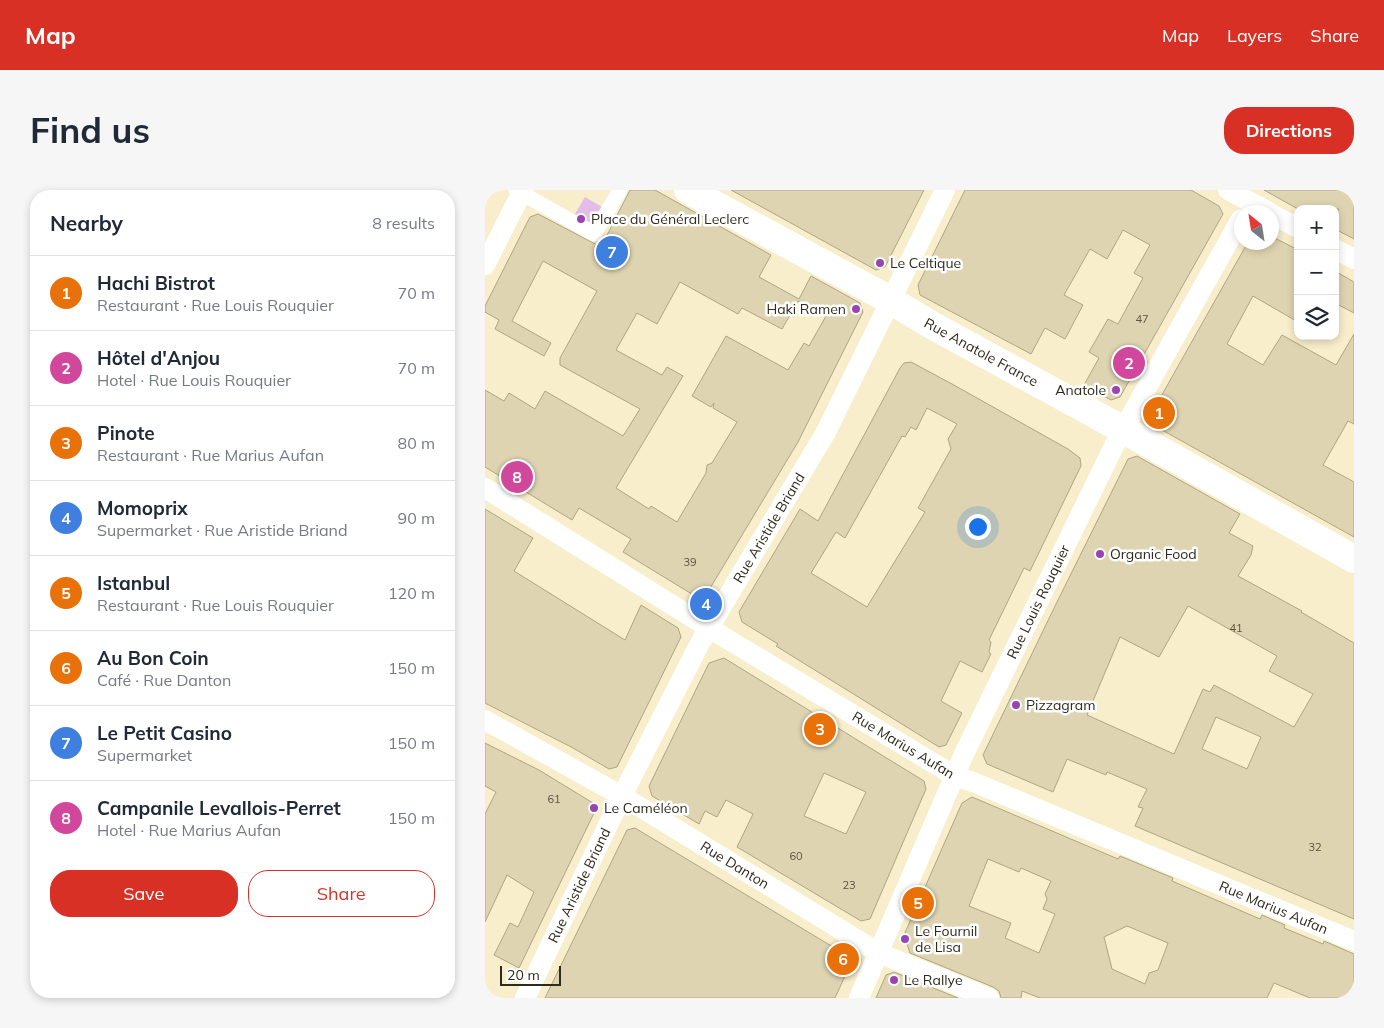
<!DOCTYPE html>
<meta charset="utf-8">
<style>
:root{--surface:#fff;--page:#f6f6f7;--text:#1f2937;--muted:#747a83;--line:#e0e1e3;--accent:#d93025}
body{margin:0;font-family:Mulish,sans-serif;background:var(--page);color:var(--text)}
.controls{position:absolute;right:15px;top:15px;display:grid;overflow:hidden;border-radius:10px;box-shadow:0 2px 8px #0003}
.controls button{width:45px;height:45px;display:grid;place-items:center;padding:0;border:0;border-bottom:1px solid var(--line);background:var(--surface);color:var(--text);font:25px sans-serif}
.compass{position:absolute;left:749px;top:15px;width:45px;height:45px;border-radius:50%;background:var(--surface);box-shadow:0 2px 8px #0003;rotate:330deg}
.scale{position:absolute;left:15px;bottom:12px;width:61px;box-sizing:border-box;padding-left:5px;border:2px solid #2e2a1c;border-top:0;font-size:14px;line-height:18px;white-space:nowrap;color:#2e2a1c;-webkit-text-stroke:4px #fff;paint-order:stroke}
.you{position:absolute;left:492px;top:336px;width:18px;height:18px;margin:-12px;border:4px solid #fff;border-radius:50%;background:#1a73e8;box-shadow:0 0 0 8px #1a73e833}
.badge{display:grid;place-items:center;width:32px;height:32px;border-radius:50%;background:var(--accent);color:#fff;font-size:16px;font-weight:700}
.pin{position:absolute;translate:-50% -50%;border:2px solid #fff;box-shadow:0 1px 5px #0006}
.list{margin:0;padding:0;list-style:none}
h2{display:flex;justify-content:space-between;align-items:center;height:65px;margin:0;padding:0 20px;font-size:21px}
h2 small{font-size:16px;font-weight:400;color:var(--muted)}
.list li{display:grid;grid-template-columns:32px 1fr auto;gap:15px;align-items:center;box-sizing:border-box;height:75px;padding:0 20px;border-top:1px solid var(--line)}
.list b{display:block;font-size:19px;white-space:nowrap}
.list p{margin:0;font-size:16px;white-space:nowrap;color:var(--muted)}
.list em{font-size:16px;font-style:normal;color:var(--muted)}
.actions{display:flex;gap:10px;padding:15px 20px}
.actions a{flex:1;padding:11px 0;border:1px solid var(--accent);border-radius:20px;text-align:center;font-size:18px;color:var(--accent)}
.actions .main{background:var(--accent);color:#fff}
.icon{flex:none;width:28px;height:28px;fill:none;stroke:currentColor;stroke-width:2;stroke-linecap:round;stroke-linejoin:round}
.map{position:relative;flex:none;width:869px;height:808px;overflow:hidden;border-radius:20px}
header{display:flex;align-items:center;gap:30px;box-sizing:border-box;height:70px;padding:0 25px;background:var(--accent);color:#fff}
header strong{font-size:24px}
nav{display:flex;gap:28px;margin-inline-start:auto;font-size:18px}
.intro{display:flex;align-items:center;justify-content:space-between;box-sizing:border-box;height:120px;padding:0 30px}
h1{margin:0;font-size:35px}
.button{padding:12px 22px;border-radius:20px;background:var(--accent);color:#fff;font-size:18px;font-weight:700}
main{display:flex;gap:30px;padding:0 30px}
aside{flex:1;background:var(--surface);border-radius:20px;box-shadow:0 2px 8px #0003}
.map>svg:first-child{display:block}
.green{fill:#e2bdea}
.building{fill:#ded4b1;stroke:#aea583;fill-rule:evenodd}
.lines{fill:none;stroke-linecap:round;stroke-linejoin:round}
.pedestrian{stroke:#fff;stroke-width:15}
.minor{stroke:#fff;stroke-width:20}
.secondary{stroke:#fff;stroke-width:28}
.poi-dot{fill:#9b43ae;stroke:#fff;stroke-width:2}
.labels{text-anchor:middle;stroke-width:5;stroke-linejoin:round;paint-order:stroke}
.number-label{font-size:11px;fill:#5a5441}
.poi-label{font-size:14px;fill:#2e2a1c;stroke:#fff;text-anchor:start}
.street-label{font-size:14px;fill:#2e2a1c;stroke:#fff}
</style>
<header>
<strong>Map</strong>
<nav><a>Map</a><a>Layers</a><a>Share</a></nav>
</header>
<div class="intro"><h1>Find us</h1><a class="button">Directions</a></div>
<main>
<aside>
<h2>Nearby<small>8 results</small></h2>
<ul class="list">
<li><span class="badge" style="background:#e8710a">1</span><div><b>Hachi Bistrot</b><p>Restaurant · Rue Louis Rouquier</p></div><em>70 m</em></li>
<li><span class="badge" style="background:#d1479c">2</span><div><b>Hôtel d'Anjou</b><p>Hotel · Rue Louis Rouquier</p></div><em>70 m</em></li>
<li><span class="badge" style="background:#e8710a">3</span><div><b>Pinote</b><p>Restaurant · Rue Marius Aufan</p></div><em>80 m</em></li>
<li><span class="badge" style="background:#3f7fe0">4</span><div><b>Momoprix</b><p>Supermarket · Rue Aristide Briand</p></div><em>90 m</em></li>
<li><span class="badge" style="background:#e8710a">5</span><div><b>Istanbul</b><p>Restaurant · Rue Louis Rouquier</p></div><em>120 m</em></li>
<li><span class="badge" style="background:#e8710a">6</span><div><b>Au Bon Coin</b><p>Café · Rue Danton</p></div><em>150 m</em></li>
<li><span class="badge" style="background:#3f7fe0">7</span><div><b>Le Petit Casino</b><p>Supermarket</p></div><em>150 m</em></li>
<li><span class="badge" style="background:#d1479c">8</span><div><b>Campanile Levallois-Perret</b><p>Hotel · Rue Marius Aufan</p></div><em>150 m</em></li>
</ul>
<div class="actions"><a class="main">Save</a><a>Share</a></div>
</aside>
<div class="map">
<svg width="869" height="808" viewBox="0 0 869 808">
<rect width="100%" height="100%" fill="#f8eecb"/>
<!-- green -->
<path class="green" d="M 100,7 L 117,17 L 108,34 L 90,24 Z"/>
<!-- building -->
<g class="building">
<path d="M 145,0 L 170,0 L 286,65 L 274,87 L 314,109 L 326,86 L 375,113 L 378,122 L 313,252 L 224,400 L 210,406 L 138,362 L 146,349 L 94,318 L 87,330 L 0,277 L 0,200 L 19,211 L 24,203 L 50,219 L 60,201 L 138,246 L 155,219 L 75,175 L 75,168 L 112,101 L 58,71 L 27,131 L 66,153 L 59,166 L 10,139 L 14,130 L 0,122 L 0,116 L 45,27 L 53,24 L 116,57 ZM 195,92 L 253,124 L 257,118 L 297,139 L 313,111 L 341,126 L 324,156 L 319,153 L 303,180 L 241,146 L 207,206 L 226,217 L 229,213 L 228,218 L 252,232 L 227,273 L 222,275 L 221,283 L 192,332 L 166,316 L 164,319 L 131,298 L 198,186 L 182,177 L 177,185 L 131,160 L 152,123 L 172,134 Z"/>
<path d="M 246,0 L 439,0 L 400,77 L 391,80 Z"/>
<path d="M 480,0 L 706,0 L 734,16 L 738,24 L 635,207 L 626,210 L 599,195 L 614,168 L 604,162 L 623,129 L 633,134 L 658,88 L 649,83 L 665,55 L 638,40 L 622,69 L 605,59 L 579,105 L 598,115 L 580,149 L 560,138 L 546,164 L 435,105 L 433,95 Z"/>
<path d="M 779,0 L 869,0 L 869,49 L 850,39 L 850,25 L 854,19 L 813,19 Z"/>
<path d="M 786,46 L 813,60 L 813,132 L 768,106 L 742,154 L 778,175 L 797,145 L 851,175 L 869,144 L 869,234 L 863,231 L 838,275 L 869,292 L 869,347 L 668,235 L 665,226 L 763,52 L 786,52 Z"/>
<path d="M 850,81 L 869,92 L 869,123 L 850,113 Z"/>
<path d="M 426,172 L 467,194 L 583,259 L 595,268 L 596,276 L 545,381 L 539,378 L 504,450 L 506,452 L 504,462 L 506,464 L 497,482 L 475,471 L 456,511 L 477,523 L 461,555 L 454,557 L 291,456 L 293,454 L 257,432 L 254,422 L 315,319 L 333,331 L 415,178 L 419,173 ZM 442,218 L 472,234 L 463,249 L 466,259 L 433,318 L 440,322 L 382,417 L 326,383 L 351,342 L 360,348 L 417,246 L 420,247 L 426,237 L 431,240 Z"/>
<path d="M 652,266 L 755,324 L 744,343 L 768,356 L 766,365 L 753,386 L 817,421 L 816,422 L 869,453 L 869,729 L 650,636 L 658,618 L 653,617 L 662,599 L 622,582 L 621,585 L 582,569 L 568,602 L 502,574 L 498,565 L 571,414 L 643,269 ZM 703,416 L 792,466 L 784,481 L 828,504 L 809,537 L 729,495 L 725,502 L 718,499 L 689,564 L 602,525 L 635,447 L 674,467 ZM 731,527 L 776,547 L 762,579 L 717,559 Z"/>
<path d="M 0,319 L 48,348 L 29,381 L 140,450 L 156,415 L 193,438 L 196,447 L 132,577 L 124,579 L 88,558 L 0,513 Z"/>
<path d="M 239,468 L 439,591 L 441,599 L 385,729 L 376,731 L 252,657 L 268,624 L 241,610 L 232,627 L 220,621 L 214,634 L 167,606 L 164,596 L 224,473 ZM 339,583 L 381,602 L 361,644 L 319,626 Z"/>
<path d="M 0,553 L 54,580 L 108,613 L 110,621 L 34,778 L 9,765 L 25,733 L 33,737 L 49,702 L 22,685 L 0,732 L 0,624 L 11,602 L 0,596 Z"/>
<path d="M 487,607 L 633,669 L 635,666 L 688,688 L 687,691 L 775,729 L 777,725 L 800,735 L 799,738 L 838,754 L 839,751 L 869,764 L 869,802 L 866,803 L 864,808 L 825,808 L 789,793 L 782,808 L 555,808 L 537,801 L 536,808 L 516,808 L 514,801 L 508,797 L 425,763 L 419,745 L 477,613 ZM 503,669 L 534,682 L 536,678 L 566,691 L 560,704 L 562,709 L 558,719 L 570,724 L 554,763 L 520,748 L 526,733 L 484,716 ZM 642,736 L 683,753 L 673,780 L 664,783 L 660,794 L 627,779 L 619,747 Z"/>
<path d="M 150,638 L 363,766 L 365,775 L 350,808 L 60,808 L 142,640 Z"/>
<path d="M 409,782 L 473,808 L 391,808 L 401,785 Z"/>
</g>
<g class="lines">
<!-- pedestrian -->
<path class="pedestrian" d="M 31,0 L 109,44 L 135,0"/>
<!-- minor -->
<g class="minor">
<path d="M 743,0 L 784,22"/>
<path d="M 786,24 L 813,38"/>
<path d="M 850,59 L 869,69"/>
<path d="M 0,75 L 38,0"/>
<path id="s1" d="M 0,298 L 224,438 L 470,586 L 488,592 L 869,751"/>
<path id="s2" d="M 0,530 L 137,606 L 394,763 L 504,808"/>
<path id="s3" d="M 40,808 L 137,606 L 215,453 L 341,242 L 460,0"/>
<path id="s4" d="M 374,808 L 479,564 L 629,256 L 756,29"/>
</g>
<!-- secondary -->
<path class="secondary" id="s5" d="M 203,0 L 405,110 L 443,133 L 657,250 L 869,369"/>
</g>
<!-- markers -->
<g class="poi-dot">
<circle cx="96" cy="29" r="5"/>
<circle cx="395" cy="73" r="5"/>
<circle cx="371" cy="119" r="5"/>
<circle cx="631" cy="200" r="5"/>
<circle cx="615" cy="364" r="5"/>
<circle cx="531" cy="515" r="5"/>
<circle cx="109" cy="618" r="5"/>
<circle cx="420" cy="749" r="5"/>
<circle cx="409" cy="790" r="5"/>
</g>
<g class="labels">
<!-- number labels -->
<g class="number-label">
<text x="657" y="133">47</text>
<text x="205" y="376">39</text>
<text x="751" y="442">41</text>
<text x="69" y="613">61</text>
<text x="830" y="661">32</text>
<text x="311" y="670">60</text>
<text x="364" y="699">23</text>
</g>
<!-- poi labels -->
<g class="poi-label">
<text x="106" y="34">Place du Général Leclerc</text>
<text x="405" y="78">Le Celtique</text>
<text x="361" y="124" text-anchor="end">Haki Ramen</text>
<text x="621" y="205" text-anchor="end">Anatole</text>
<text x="625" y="369">Organic Food</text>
<text x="541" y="520">Pizzagram</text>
<text x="119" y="623">Le Caméléon</text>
<text x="430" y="746">Le Fournil<tspan x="430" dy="16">de Lisa</tspan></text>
<text x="419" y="795">Le Rallye</text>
</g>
<!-- street labels -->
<g class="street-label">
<text dy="5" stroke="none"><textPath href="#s5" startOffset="335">Rue Anatole France</textPath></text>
<text dy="5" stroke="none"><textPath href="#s3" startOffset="530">Rue Aristide Briand</textPath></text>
<text dy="5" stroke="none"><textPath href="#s4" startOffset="435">Rue Louis Rouquier</textPath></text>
<text dy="5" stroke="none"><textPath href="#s1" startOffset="491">Rue Marius Aufan</textPath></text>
<text dy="5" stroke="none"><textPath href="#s2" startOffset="289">Rue Danton</textPath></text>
<text dy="5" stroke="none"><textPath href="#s3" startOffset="125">Rue Aristide Briand</textPath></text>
<text dy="5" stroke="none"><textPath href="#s1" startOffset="896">Rue Marius Aufan</textPath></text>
</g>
</g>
</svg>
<div class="controls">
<button>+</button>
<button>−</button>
<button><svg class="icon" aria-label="layers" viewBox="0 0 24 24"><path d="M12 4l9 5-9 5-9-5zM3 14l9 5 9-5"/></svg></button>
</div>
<svg class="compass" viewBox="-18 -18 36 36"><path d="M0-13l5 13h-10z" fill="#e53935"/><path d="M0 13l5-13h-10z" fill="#747a83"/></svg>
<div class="scale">20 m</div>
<div class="you"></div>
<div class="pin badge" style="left:674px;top:223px;background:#e8710a">1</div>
<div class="pin badge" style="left:644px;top:173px;background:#d1479c">2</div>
<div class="pin badge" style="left:335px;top:539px;background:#e8710a">3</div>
<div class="pin badge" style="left:221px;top:414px;background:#3f7fe0">4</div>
<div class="pin badge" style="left:433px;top:713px;background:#e8710a">5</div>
<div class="pin badge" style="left:358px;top:769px;background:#e8710a">6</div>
<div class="pin badge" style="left:127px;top:62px;background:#3f7fe0">7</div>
<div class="pin badge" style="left:32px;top:287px;background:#d1479c">8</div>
</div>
</main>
